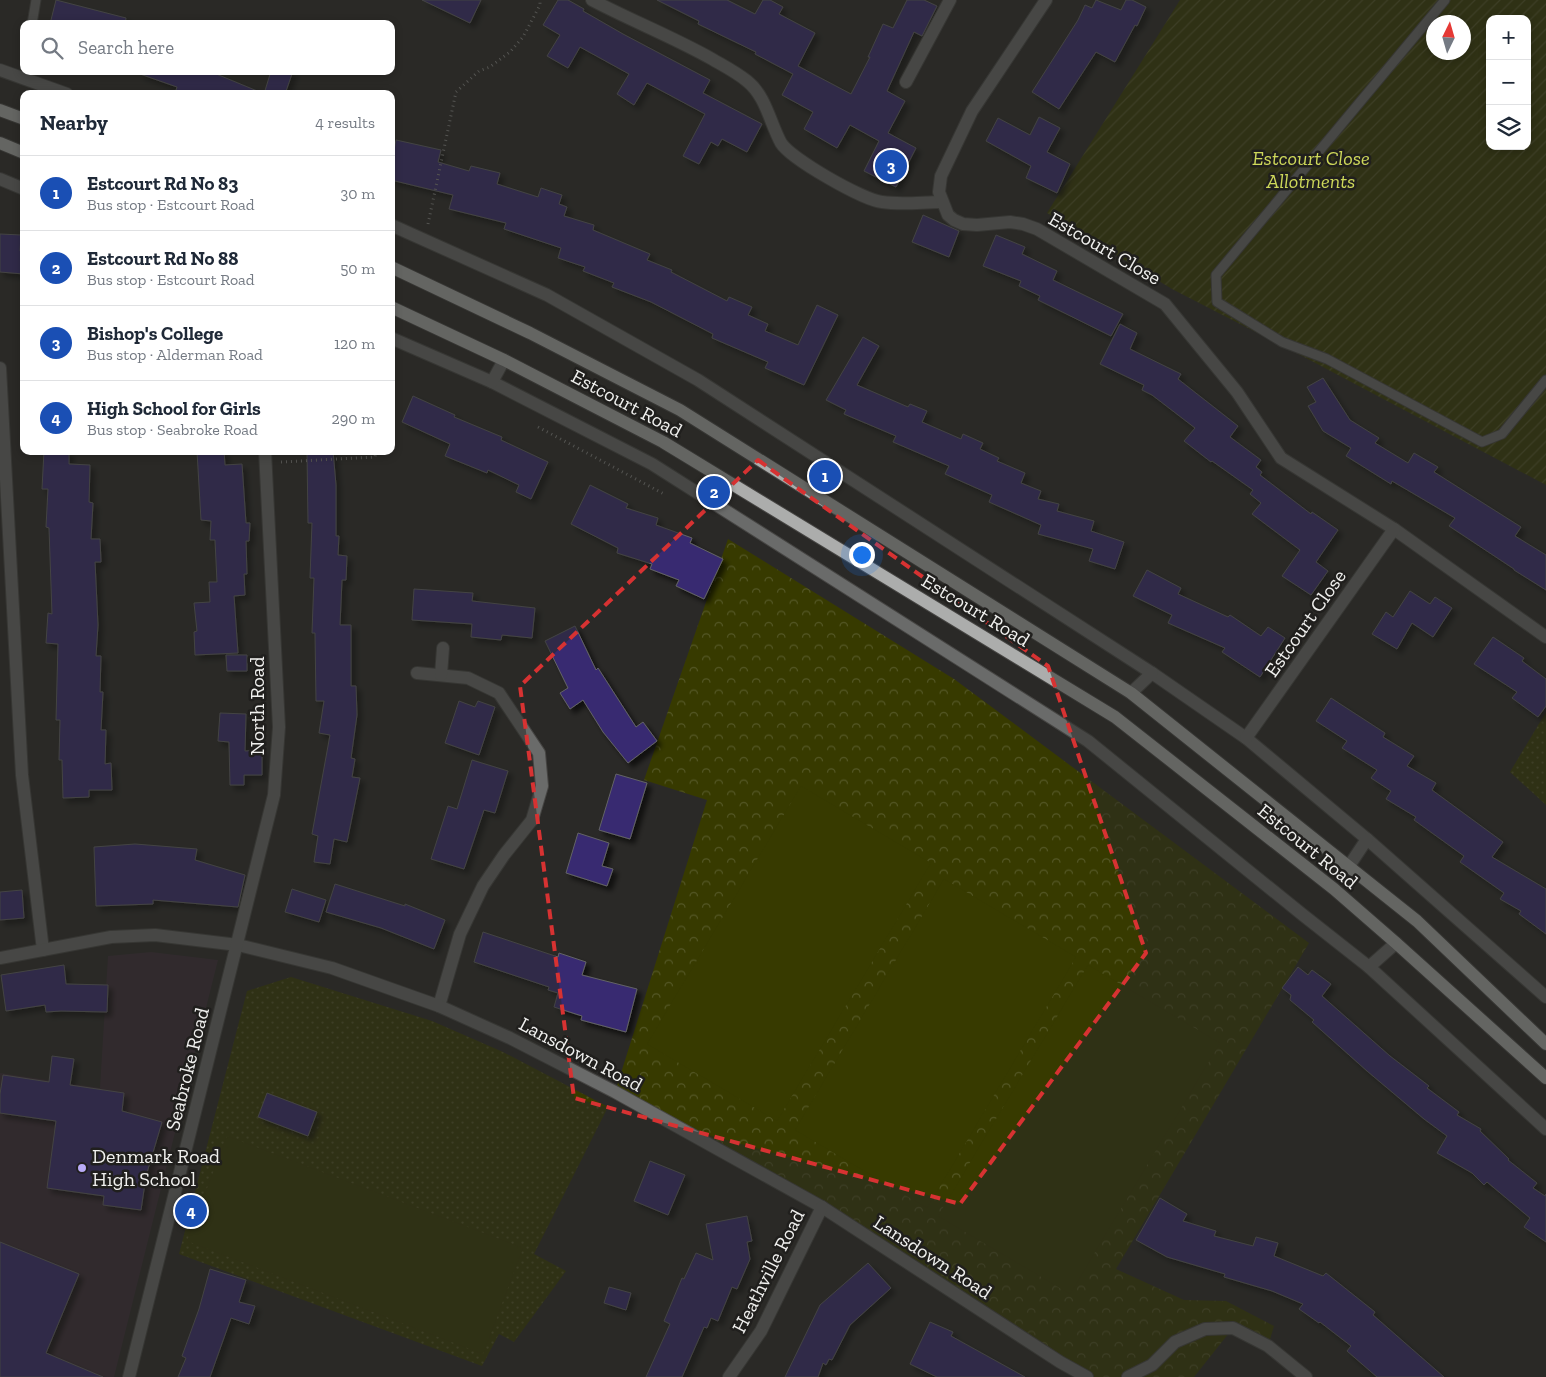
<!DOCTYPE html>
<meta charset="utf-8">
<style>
:root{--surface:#fff;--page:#f2f2f3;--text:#1f2937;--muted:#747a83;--line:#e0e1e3;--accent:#64648d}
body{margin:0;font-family:"Zilla Slab",serif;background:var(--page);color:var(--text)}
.controls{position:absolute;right:15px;top:15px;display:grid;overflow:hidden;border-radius:10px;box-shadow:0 2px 8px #0003}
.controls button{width:45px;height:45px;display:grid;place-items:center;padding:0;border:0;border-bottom:1px solid var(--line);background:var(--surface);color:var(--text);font:25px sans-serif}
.compass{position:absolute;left:1426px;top:15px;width:45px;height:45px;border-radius:50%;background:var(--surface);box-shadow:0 2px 8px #0003;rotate:5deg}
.you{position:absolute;left:861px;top:554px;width:18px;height:18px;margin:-12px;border:4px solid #fff;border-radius:50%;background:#1a73e8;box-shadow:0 0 0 8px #1a73e833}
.badge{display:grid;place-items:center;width:32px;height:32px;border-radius:50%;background:var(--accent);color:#fff;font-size:16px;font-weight:700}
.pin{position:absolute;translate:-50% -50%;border:2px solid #fff;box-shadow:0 1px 5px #0006}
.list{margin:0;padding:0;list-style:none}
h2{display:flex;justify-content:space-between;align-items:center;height:65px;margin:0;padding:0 20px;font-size:21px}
h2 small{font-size:16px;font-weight:400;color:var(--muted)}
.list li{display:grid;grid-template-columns:32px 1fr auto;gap:15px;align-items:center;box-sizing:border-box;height:75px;padding:0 20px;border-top:1px solid var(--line)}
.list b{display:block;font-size:19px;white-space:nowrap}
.list p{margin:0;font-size:16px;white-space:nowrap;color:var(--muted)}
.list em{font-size:16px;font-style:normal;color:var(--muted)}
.icon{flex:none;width:28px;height:28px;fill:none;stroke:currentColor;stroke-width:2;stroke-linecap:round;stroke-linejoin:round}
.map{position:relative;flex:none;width:1546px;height:1377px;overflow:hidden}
.search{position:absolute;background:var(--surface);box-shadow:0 2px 8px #0003;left:20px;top:20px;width:375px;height:55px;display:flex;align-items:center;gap:12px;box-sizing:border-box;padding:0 18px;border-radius:10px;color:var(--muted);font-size:19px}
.panel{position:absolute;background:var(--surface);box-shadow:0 2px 8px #0003;left:20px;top:90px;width:375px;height:365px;border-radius:10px}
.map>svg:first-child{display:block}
.education{fill:#3b2b36}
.grass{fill:url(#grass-dots)}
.park{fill:url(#park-crowns)}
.garden{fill:url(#garden-furrows);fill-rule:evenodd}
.pitch{fill:#373a00}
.building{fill:#372971;stroke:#636366;filter:url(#shadow)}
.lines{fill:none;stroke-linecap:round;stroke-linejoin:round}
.lane-casing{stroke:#464543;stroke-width:11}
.street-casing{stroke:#464543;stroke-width:14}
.primary-casing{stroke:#464543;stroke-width:14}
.path{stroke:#878684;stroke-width:3;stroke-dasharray:1 4;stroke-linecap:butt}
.lane{stroke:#6a6b6a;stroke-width:9}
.street{stroke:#6a6b6a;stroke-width:12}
.primary{stroke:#acadac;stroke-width:12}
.marked{fill:none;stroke:#d73232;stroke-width:4;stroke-dasharray:10 6;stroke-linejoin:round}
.poi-dot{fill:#b9abf7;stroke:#201f1d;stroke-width:2}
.labels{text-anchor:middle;stroke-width:5;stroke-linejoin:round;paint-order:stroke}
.park-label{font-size:20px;font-style:italic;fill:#ced85a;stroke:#201f1d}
.street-label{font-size:20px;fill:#f0f0ee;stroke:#201f1d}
.poi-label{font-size:20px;fill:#f0f0ee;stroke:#201f1d;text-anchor:start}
</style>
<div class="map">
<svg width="1546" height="1377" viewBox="0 0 1546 1377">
<defs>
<pattern id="grass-dots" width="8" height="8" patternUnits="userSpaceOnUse" patternTransform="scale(1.25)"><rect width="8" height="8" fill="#373a00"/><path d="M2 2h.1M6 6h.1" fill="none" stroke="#545726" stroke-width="1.8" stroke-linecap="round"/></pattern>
<pattern id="park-crowns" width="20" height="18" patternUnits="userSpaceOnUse" patternTransform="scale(1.25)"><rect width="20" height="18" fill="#373a00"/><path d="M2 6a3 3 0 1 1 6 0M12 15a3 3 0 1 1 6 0" fill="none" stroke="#545726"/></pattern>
<pattern id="garden-furrows" width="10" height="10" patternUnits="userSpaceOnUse" patternTransform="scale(1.25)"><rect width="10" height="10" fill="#373a00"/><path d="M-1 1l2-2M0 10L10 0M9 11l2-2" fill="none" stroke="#545726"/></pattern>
<filter id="shadow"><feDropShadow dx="4.5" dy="4.5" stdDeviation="2.5" flood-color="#0009"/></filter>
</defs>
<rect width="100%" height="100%" fill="#2a2927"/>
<!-- education -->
<path class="education" d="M 151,952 L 218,960 L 114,1377 L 0,1377 L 0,1073 L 100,1088 L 108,956 Z"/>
<!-- grass -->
<g class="grass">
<path d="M 1546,712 L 1546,805 L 1510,772 Z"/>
<path d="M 291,977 L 432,1021 L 503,1052 L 608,1107 L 534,1254 L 566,1271 L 514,1342 L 499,1334 L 482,1366 L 179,1254 L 247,991 Z"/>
</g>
<!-- park -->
<path class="park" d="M 728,539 L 954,679 L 1309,943 L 1116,1269 L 1184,1300 L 1226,1301 L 1274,1326 L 1268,1346 L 1233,1328 L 1194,1377 L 1087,1377 L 822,1207 L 615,1092 L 707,800 L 644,780 Z"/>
<!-- garden -->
<path class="garden" d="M 1180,0 L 1546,0 L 1546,485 L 1304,357 L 1172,289 L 1047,213 ZM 1490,19 L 1527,19 L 1527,146 L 1490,146 ZM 1434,22 L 1464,22 L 1464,52 L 1434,52 Z"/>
<!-- pitch -->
<g class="pitch">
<path d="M 801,786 L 931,863 L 777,1121 L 647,1044 Z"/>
<path d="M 944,879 L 1076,957 L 927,1208 L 795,1130 Z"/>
<path d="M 1088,965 L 1220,1043 L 1070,1294 L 938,1216 Z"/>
<path d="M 227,1136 L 523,1248 L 483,1354 L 187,1241 Z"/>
</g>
<!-- building -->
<g class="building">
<path d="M 56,0 L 126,18 L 125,24 L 50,24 Z"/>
<path d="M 422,0 L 481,0 L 470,23 Z"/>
<path d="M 558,0 L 568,0 L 584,9 L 583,11 L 623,34 L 710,80 L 703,93 L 762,124 L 747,152 L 722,139 L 718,146 L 711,142 L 699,164 L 683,156 L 705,114 L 647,83 L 634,105 L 617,94 L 629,74 L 580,47 L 568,68 L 547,56 L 560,35 L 543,25 Z"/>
<path d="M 657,0 L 727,0 L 755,14 L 763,0 L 770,0 L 783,7 L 779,14 L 815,33 L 798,66 L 851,94 L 870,57 L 868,57 L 883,24 L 893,28 L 907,0 L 924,0 L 937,6 L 922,36 L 914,32 L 887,91 L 905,101 L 888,133 L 916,148 L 896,187 L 864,171 L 879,141 L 850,125 L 837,148 L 804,129 L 813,112 L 782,95 L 793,74 L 755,54 L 756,52 L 698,24 L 699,21 Z"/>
<path d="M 1096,0 L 1121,10 L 1126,0 L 1132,0 L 1146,7 L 1137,26 L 1135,25 L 1115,62 L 1096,52 L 1059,109 L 1032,92 L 1078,20 L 1085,5 L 1092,8 Z"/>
<path d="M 140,71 L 209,71 L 262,93 L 175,94 L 177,87 L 140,74 Z"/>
<path d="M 271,71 L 293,71 L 285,94 L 264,94 Z"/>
<path d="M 1039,117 L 1060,128 L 1047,152 L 1070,164 L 1057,193 L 1026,178 L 1031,166 L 986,141 L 998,118 L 1030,135 Z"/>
<path d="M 396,140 L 441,150 L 438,162 L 469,171 L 471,166 L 500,173 L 497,184 L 538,197 L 541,188 L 562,195 L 559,204 L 567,207 L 564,216 L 594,225 L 593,230 L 650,254 L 647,260 L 672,270 L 671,272 L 727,301 L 729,297 L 752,307 L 748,315 L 768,324 L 765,331 L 798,345 L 817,305 L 838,315 L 804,385 L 765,368 L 768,362 L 712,338 L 713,334 L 651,302 L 612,287 L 614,283 L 583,271 L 585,267 L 558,258 L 561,248 L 504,229 L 506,223 L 449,209 L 453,195 L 391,180 L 391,149 L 394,150 Z"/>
<path d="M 923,215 L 959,231 L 949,257 L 912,242 Z"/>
<path d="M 0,234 L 21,235 L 20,251 L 24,251 L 24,274 L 0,272 Z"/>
<path d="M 996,235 L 1025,247 L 1022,254 L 1057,271 L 1053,280 L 1123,314 L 1111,336 L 1038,300 L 1040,296 L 1019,286 L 1021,281 L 983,266 Z"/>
<path d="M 1120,324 L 1137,333 L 1130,349 L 1181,374 L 1178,379 L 1238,426 L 1230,437 L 1261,460 L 1256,467 L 1262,472 L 1260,475 L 1311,514 L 1312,512 L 1338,530 L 1316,562 L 1328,571 L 1311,595 L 1282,576 L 1300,550 L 1252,514 L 1261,503 L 1250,494 L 1253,490 L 1212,461 L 1211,462 L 1184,441 L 1195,428 L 1152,395 L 1142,390 L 1144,385 L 1100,364 Z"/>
<path d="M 863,337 L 879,346 L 857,385 L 908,407 L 910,404 L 927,411 L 922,422 L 961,439 L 963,434 L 983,443 L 980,449 L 999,458 L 997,461 L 1025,473 L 1021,483 L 1041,491 L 1038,499 L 1059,504 L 1057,511 L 1094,521 L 1091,531 L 1124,542 L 1115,569 L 1089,561 L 1093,549 L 1038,534 L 1041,525 L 989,502 L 992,495 L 945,474 L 949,466 L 893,442 L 896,436 L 844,414 L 846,410 L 826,400 Z"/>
<path d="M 1323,378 L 1350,420 L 1379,438 L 1375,443 L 1408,463 L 1414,453 L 1438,467 L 1434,472 L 1521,527 L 1515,536 L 1546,555 L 1546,590 L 1514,570 L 1514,569 L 1449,526 L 1455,518 L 1392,481 L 1391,484 L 1346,456 L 1351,448 L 1323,431 L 1308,406 L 1316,402 L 1307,387 Z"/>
<path d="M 413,396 L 455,415 L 454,417 L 502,437 L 501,440 L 548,462 L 531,499 L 516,492 L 519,485 L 488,470 L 487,473 L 445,456 L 450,444 L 402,422 Z"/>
<path d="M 44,451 L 69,451 L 69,464 L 90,465 L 89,502 L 93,503 L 91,539 L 100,539 L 101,562 L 95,562 L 98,625 L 96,656 L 101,656 L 100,692 L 103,692 L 101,730 L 106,730 L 105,764 L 111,763 L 112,790 L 89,790 L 89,797 L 63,798 L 62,760 L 59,760 L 60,720 L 56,720 L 58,644 L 46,643 L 48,613 L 52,614 L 49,528 L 46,527 L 48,489 L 42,489 Z"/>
<path d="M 197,451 L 224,451 L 225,465 L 242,464 L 246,523 L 250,523 L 249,541 L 246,541 L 247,574 L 244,574 L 245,595 L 234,596 L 238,653 L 195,655 L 194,632 L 197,631 L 194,603 L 210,602 L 209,582 L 217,582 L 215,540 L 210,540 L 211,521 L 201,520 Z"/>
<path d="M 307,451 L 333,451 L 336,485 L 336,536 L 339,536 L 338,555 L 347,556 L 346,580 L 342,580 L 340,625 L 351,625 L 351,686 L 356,686 L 357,715 L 351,758 L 355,759 L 352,777 L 360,778 L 347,842 L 334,839 L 330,864 L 314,862 L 318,836 L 312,834 L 330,735 L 319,733 L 324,701 L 316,701 L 315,633 L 312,633 L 314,578 L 310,578 L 312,523 L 308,523 Z"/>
<path d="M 590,485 L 628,504 L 626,508 L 658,518 L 656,525 L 692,538 L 690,543 L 723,559 L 704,599 L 676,586 L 679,580 L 650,569 L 652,564 L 617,553 L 618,548 L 571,524 Z"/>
<path d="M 1147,570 L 1181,588 L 1178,594 L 1228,617 L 1230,615 L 1261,636 L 1268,627 L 1285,638 L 1260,677 L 1222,652 L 1225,648 L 1168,623 L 1172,615 L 1133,596 Z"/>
<path d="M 414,589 L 473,593 L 472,601 L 535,608 L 532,638 L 502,635 L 501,640 L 471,637 L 472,624 L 412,620 Z"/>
<path d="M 1410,591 L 1430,604 L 1435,597 L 1452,608 L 1433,637 L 1412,623 L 1397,649 L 1372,634 L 1386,612 L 1393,617 Z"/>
<path d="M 575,626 L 596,670 L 598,668 L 636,727 L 643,722 L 657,741 L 628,763 L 603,732 L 583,700 L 570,709 L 560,693 L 568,688 L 545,641 Z"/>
<path d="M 1493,637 L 1524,658 L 1522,661 L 1546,679 L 1546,706 L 1538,717 L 1512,698 L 1517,692 L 1474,664 Z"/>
<path d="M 226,655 L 247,655 L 247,671 L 227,671 Z"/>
<path d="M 1331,698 L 1385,733 L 1383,737 L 1414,756 L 1407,766 L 1436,783 L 1432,790 L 1503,842 L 1492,857 L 1546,889 L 1546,934 L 1519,914 L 1521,911 L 1500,899 L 1504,893 L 1460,862 L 1464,856 L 1414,820 L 1416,817 L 1386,799 L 1391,791 L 1371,778 L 1377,770 L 1342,748 L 1347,741 L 1316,721 Z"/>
<path d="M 459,701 L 475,707 L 478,701 L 495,707 L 479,755 L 445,743 Z"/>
<path d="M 220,713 L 246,714 L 245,751 L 262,750 L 262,775 L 244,775 L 244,785 L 230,785 L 229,742 L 218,741 Z"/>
<path d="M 472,760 L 508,771 L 495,813 L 484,810 L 464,869 L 431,859 L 448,806 L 457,809 Z"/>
<path d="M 616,774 L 647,783 L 630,839 L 599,830 Z"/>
<path d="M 578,833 L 609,843 L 602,866 L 613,869 L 607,886 L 566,873 Z"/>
<path d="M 135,844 L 197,849 L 195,860 L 245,875 L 238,907 L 153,900 L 153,904 L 96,906 L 94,847 Z"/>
<path d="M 335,884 L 405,906 L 405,904 L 445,920 L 434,949 L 381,928 L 326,912 Z"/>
<path d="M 292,889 L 326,900 L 319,922 L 285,912 Z"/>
<path d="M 22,890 L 24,918 L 0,920 L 0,892 Z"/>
<path d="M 483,932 L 558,957 L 559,953 L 586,962 L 582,975 L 637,989 L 626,1032 L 581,1020 L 582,1016 L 554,1007 L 558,993 L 548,990 L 549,987 L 474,962 Z"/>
<path d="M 64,965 L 66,984 L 108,985 L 107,1012 L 61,1011 L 46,1012 L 45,1005 L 6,1011 L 1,975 Z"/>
<path d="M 1298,967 L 1308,975 L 1312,970 L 1331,984 L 1322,996 L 1390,1056 L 1429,1086 L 1427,1088 L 1459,1112 L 1457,1115 L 1481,1129 L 1480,1131 L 1509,1159 L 1508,1160 L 1537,1183 L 1533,1188 L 1545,1196 L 1546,1194 L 1546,1242 L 1524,1227 L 1530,1218 L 1487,1182 L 1484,1185 L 1472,1173 L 1437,1153 L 1447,1136 L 1424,1119 L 1367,1071 L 1312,1022 L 1314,1020 L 1290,1000 L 1291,995 L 1282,988 Z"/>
<path d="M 52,1056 L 74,1059 L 70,1085 L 124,1093 L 122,1111 L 162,1122 L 146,1176 L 141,1210 L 103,1205 L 104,1196 L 47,1188 L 56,1121 L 0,1113 L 0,1094 L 3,1075 L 49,1082 Z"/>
<path d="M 267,1093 L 317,1112 L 308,1136 L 258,1117 Z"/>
<path d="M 650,1161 L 685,1175 L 668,1215 L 634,1201 Z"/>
<path d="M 1160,1198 L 1187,1214 L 1183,1221 L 1216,1231 L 1214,1236 L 1253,1246 L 1256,1237 L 1278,1243 L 1274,1256 L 1323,1276 L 1326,1273 L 1375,1312 L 1373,1315 L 1444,1377 L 1377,1377 L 1347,1351 L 1351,1346 L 1320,1322 L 1319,1323 L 1299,1309 L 1303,1304 L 1272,1291 L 1224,1277 L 1225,1274 L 1167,1257 L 1136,1240 Z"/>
<path d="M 747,1216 L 752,1241 L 747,1242 L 750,1259 L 737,1289 L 732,1287 L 718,1321 L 711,1318 L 707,1328 L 704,1327 L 682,1377 L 646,1377 L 670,1324 L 664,1321 L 682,1278 L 684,1279 L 696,1253 L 713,1260 L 706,1224 Z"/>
<path d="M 0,1242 L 79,1274 L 46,1353 L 103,1377 L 0,1377 Z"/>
<path d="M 868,1263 L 891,1288 L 850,1325 L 832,1360 L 829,1359 L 826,1365 L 823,1363 L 818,1377 L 785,1377 L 820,1305 Z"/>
<path d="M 210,1269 L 246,1280 L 239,1302 L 255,1306 L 249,1324 L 231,1318 L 210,1377 L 178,1377 L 186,1358 L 182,1356 L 199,1309 Z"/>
<path d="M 609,1287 L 631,1293 L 626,1310 L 604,1303 Z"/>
<path d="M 930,1322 L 953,1332 L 951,1336 L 1025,1377 L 937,1377 L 910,1364 Z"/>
</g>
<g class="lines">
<!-- lane casing -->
<g class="lane-casing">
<g id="lane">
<path d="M 1445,0 L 1216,275 L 1217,302 L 1282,342 L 1327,359 L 1482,442 L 1502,434 L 1546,380"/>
<path d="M 32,24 L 36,0"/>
</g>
</g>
<!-- street casing -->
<g class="street-casing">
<g id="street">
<path d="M 592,0 C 632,21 673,37 712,59 C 724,66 736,72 747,81 C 766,96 770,123 781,143 C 791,159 863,200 882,202 C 902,205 922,202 942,202"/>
<path d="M 1046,0 L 972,111 L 941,176 L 939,192 L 948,215 L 954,220 L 963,224 L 977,225 L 1010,222 L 1023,224 L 1037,229 L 1165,304 L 1237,392 L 1281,458 L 1394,529 L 1546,637"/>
<path d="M 0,70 L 67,94"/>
<path d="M 906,82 L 950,0"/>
<path d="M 0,179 L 24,189"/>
<path d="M 391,225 L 547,295 L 698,380 L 1152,673 L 1246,738 L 1367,839 L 1546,997"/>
<path d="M 391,338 L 492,382 L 652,464 L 1088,741 L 1303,915 L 1369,967 L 1546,1129"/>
<path d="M 0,368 L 22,775 L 43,950"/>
<path d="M 492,382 L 504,360"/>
<path d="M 417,673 L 468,678 L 499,693 L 539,753 L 542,786 L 532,820 L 504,855 L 483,886 L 460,934 L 439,1006"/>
<path d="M 441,675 L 443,648"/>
<path d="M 1131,693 L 1152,673"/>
<path d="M 1246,738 L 1394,529"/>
<path d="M 1349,866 L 1367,839"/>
<path d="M 0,958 L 111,937 L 155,935 L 238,945 L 332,968 L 439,1006 L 510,1038 L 615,1092 L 822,1207 L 1060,1362 L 1087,1377"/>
<path d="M 1369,967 L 1396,943"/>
<path d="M 129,1377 L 274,795 L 279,727 L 265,451"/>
<path d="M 729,1377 L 761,1331 L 822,1207"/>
<path d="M 1128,1377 L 1152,1365 L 1175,1342 L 1205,1329 L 1233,1328 L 1268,1346 L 1306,1377"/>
</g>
</g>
<!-- primary casing -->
<g class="primary-casing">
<g id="primary">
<path d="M 0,110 L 24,119"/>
<path d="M 0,143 L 24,153"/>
<path d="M 391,267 L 530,333 L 680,410 L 1131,693 L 1417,921 L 1546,1044"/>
<path d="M 391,307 L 504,360 L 663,442 L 1115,717 L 1334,889 L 1396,943 L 1546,1078"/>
</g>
</g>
<!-- path -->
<g class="path">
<path d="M 428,224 L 456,92 L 479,71 L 490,67 L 510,52 L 523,37 L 540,5 L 540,0"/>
<path d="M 391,369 L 393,358"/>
<path d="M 538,427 L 664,494"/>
<path d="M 281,462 L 375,457 L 376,451"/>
</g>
<!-- lane -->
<use href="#lane" class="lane"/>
<!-- street -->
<use href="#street" class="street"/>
<!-- primary -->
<use href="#primary" class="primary"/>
</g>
<!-- marked area -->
<path d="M0 0H1546V1377H0ZM 758,460 L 1048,666 L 1146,953 L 960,1204 L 574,1098 L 520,686 Z" fill="#2a2927" fill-opacity=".55" fill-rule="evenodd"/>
<path class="marked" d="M 758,460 L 1048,666 L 1146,953 L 960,1204 L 574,1098 L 520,686 Z"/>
<!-- markers -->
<circle class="poi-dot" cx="82" cy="1168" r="5"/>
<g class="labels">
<!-- park labels -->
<g class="park-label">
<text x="1311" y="165">Estcourt Close<tspan x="1311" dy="23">Allotments</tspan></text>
</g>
<!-- street labels -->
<g class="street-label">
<text transform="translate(1105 248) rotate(30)" y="7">Estcourt Close</text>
<text transform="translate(627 403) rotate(28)" y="7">Estcourt Road</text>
<text transform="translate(976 610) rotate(31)" y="7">Estcourt Road</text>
<text transform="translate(1305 623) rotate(-55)" y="7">Estcourt Close</text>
<text transform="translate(257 706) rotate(-90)" y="7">North Road</text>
<text transform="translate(1308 846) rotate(39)" y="7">Estcourt Road</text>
<text transform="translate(581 1054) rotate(28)" y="7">Lansdown Road</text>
<text transform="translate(187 1069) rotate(-76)" y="7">Seabroke Road</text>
<text transform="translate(933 1257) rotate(33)" y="7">Lansdown Road</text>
<text transform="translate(768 1271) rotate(-63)" y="7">Heathville Road</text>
</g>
<!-- poi labels -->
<g class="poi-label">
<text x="92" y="1163">Denmark Road<tspan x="92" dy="23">High School</tspan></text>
</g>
</g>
</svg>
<div class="controls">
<button>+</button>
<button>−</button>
<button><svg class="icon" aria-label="layers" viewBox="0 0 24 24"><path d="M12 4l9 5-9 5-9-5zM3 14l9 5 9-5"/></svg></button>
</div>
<svg class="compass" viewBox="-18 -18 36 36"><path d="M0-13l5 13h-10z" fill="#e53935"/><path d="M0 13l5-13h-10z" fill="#747a83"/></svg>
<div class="you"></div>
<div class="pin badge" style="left:825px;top:476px;background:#1a4fb4">1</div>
<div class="pin badge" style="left:714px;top:492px;background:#1a4fb4">2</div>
<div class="pin badge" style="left:891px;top:166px;background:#1a4fb4">3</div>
<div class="pin badge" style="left:191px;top:1211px;background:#1a4fb4">4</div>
<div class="search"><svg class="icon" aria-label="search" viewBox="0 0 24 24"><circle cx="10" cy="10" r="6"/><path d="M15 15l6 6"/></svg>Search here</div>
<section class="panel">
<h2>Nearby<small>4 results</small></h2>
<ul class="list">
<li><span class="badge" style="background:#1a4fb4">1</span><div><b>Estcourt Rd No 83</b><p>Bus stop · Estcourt Road</p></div><em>30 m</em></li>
<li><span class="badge" style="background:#1a4fb4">2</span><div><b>Estcourt Rd No 88</b><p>Bus stop · Estcourt Road</p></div><em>50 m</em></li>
<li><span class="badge" style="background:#1a4fb4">3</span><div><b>Bishop's College</b><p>Bus stop · Alderman Road</p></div><em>120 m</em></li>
<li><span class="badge" style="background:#1a4fb4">4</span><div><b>High School for Girls</b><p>Bus stop · Seabroke Road</p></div><em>290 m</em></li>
</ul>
</section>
</div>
